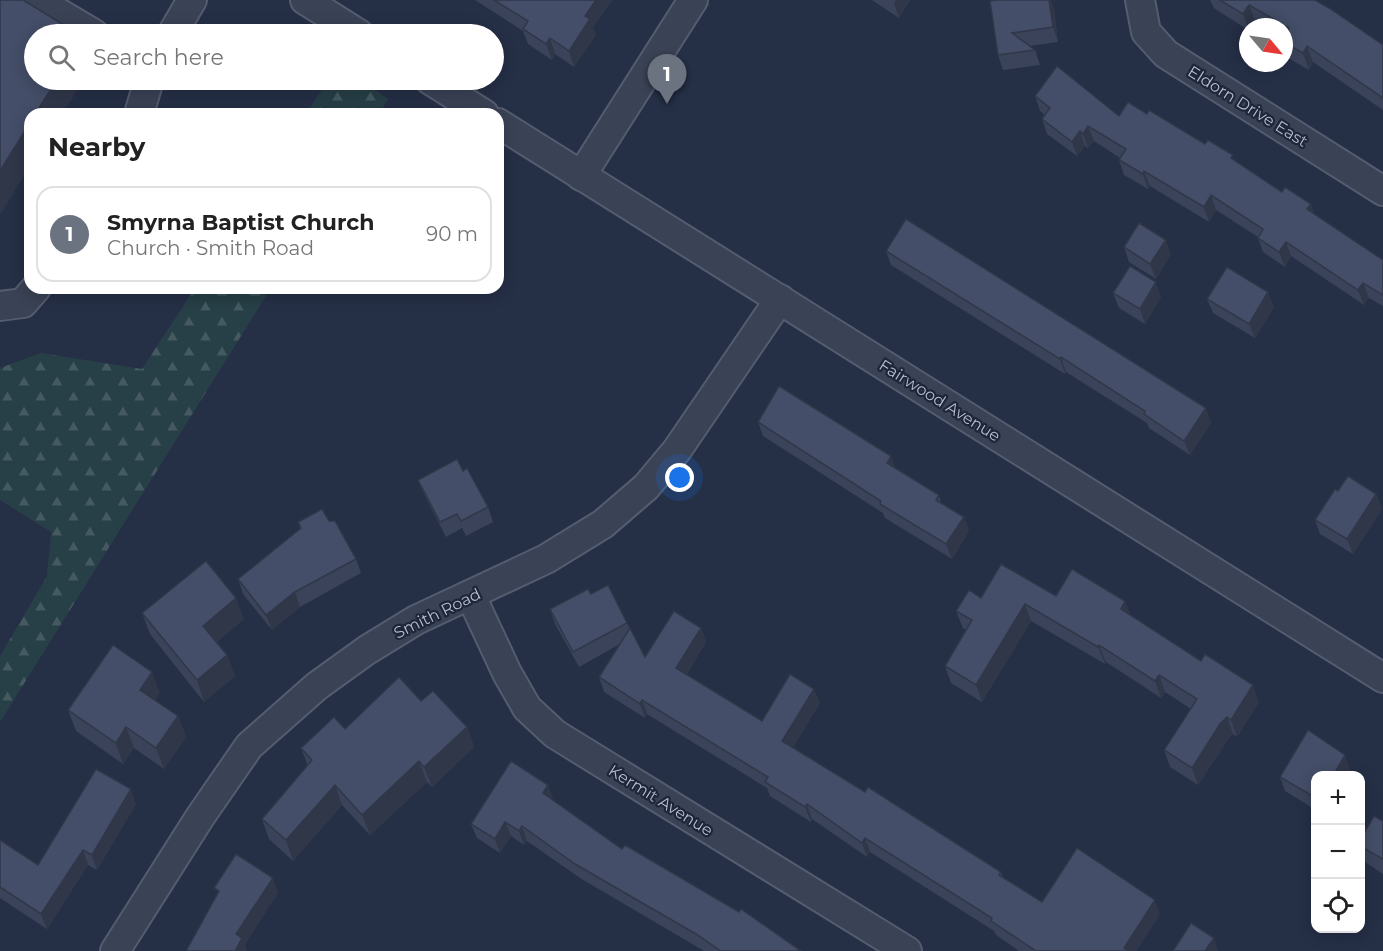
<!DOCTYPE html>
<meta charset="utf-8">
<style>
:root{--surface:#fff;--page:#f6f6f6;--text:#222;--muted:#767676;--line:#e0e0e0;--accent:#525f85}
body{margin:0;font-family:Montserrat,sans-serif;background:var(--page);color:var(--text)}
.controls{position:absolute;right:18px;bottom:18px;display:grid;overflow:hidden;border-radius:12px;box-shadow:0 3px 15px #0003}
.controls button{width:54px;height:54px;display:grid;place-items:center;padding:0;border:0;border-bottom:2px solid var(--line);background:var(--surface);color:var(--text);font:30px sans-serif}
.compass{position:absolute;left:1239px;top:18px;width:54px;height:54px;border-radius:50%;background:var(--surface);box-shadow:0 3px 15px #0003;rotate:119deg}
.you{position:absolute;left:680px;top:478px;width:21px;height:21px;margin:-15px;border:4px solid #fff;border-radius:50%;background:#1a73e8;box-shadow:0 0 0 9px #1a73e833}
.badge{display:grid;place-items:center;width:39px;height:39px;border-radius:50%;background:var(--accent);color:#fff;font-size:20px;font-weight:700}
.pin{position:absolute;translate:-50% -50px;filter:drop-shadow(0 2px 3px #0008)}
.pin::after{content:'';position:absolute;top:32px;width:21px;height:18px;background:inherit;clip-path:polygon(0 0,100% 0,50% 100%)}
.list{margin:0;padding:0;list-style:none}
h2{display:flex;justify-content:space-between;align-items:center;height:78px;margin:0;padding:0 24px;font-size:26px}
h2 small{font-size:20px;font-weight:400;color:var(--muted)}
.list li{display:grid;grid-template-columns:39px 1fr auto;gap:18px;align-items:center;box-sizing:border-box;height:96px;margin:0 12px 12px;padding:0 12px;border:2px solid var(--line);border-radius:18px}
.list b{display:block;font-size:22px;white-space:nowrap}
.list p{margin:0;font-size:20px;white-space:nowrap;color:var(--muted)}
.list em{font-size:20px;font-style:normal;color:var(--muted)}
.icon{flex:none;width:33px;height:33px;fill:none;stroke:currentColor;stroke-width:2;stroke-linecap:round;stroke-linejoin:round}
.map{position:relative;flex:none;width:1383px;height:951px;overflow:hidden}
.search{position:absolute;background:var(--surface);box-shadow:0 3px 15px #0003;left:24px;top:24px;width:480px;height:66px;display:flex;align-items:center;gap:15px;box-sizing:border-box;padding:0 21px;border-radius:33px;color:var(--muted);font-size:22px}
.panel{position:absolute;background:var(--surface);box-shadow:0 3px 15px #0003;left:24px;top:108px;width:480px;height:186px;border-radius:18px}
.map>svg:first-child{display:block}
.forest{fill:url(#forest-firs)}
.lines{fill:none;stroke-linecap:round;stroke-linejoin:round}
.minor-casing{stroke:#555c70;stroke-width:32}
.minor{stroke:#3a4255;stroke-width:28}
.wall{fill:#3a4359}
.shaded-wall{fill:#303749}
.building{fill:#444e68;stroke:#303749;stroke-width:1.5}
.labels{text-anchor:middle;stroke-width:4.5;stroke-linejoin:round;paint-order:stroke}
.street-label{font-size:16px;fill:#b8bdce;stroke:#1e263b}
</style>
<div class="map">
<svg width="1383" height="951" viewBox="0 0 1383 951">
<defs>
<pattern id="forest-firs" width="22" height="20" patternUnits="userSpaceOnUse" patternTransform="scale(1.5)"><rect width="22" height="20" fill="#273f47"/><path d="M5 1l3.5 6h-7zM16 11l3.5 6h-7z" fill="#445960"/></pattern>
</defs>
<rect width="100%" height="100%" fill="#252f46"/>
<!-- forest -->
<g class="forest">
<path d="M 334,80 L 361,80 L 388,99 L 379,114 L 306,114 L 325,85 Z"/>
<path d="M 195,288 L 271,288 L 0,722 L 0,656 L 47,576 L 51,532 L 0,500 L 0,368 L 41,353 L 142,369 Z"/>
</g>
<g class="lines">
<!-- minor casing -->
<g class="minor-casing">
<g id="minor">
<path d="M 37,0 L 94,34"/>
<path d="M 305,0 L 359,34"/>
<path d="M 1140,0 L 1146,32 L 1166,54 L 1383,191"/>
<path d="M 172,34 L 192,0"/>
<path d="M 430,80 L 484,114"/>
<path d="M 139,114 L 149,80"/>
<path d="M 498,123 L 1383,678"/>
<path d="M 581,176 L 693,0"/>
<path d="M 0,306 L 23,303 L 36,288"/>
<path d="M 471,596 L 507,673 L 527,708 L 555,734 L 907,951"/>
<path d="M 115,951 L 200,817 L 249,746 L 317,686 L 367,650 L 416,620 L 546,559 L 603,524 L 646,487 L 677,450 L 780,299"/>
</g>
</g>
<!-- minor -->
<use href="#minor" class="minor"/>
</g>
<!-- wall -->
<g class="wall">
<path d="M 475,0 L 612,0 L 593,27 L 596,35 L 574,67 L 555,54 L 552,60 L 528,44 L 523,31 Z"/>
<path d="M 872,0 L 910,0 L 899,18 Z"/>
<path d="M 1210,0 L 1315,0 L 1383,45 L 1383,110 L 1313,62 L 1309,70 L 1288,58 L 1284,48 L 1284,27 L 1266,27 L 1255,21 L 1251,27 L 1248,27 L 1248,30 L 1214,8 Z"/>
<path d="M 990,1 L 1054,8 L 1058,42 L 1029,46 L 1035,50 L 1040,65 L 1003,70 L 998,55 Z"/>
<path d="M 1035,96 L 1119,116 L 1147,114 L 1205,144 L 1235,161 L 1383,260 L 1383,306 L 1369,298 L 1364,305 L 1291,256 L 1285,267 L 1263,252 L 1258,238 L 1258,237 L 1216,210 L 1209,222 L 1150,186 L 1148,189 L 1124,175 L 1119,160 L 1120,158 L 1094,141 L 1088,148 L 1085,146 L 1077,156 L 1047,134 L 1042,119 L 1045,115 L 1040,111 Z"/>
<path d="M 1124,247 L 1171,254 L 1156,279 L 1129,262 Z"/>
<path d="M 886,251 L 1206,408 L 1211,423 L 1190,455 L 1149,428 L 1147,423 L 1066,372 L 1065,374 L 891,265 Z"/>
<path d="M 1113,293 L 1161,297 L 1145,324 L 1119,308 Z"/>
<path d="M 1207,299 L 1274,307 L 1255,338 L 1213,313 Z"/>
<path d="M 758,422 L 896,469 L 939,495 L 941,503 L 964,517 L 969,531 L 952,559 L 885,518 L 883,513 L 763,436 Z"/>
<path d="M 463,471 L 488,507 L 493,522 L 466,536 L 462,528 L 446,537 L 424,494 L 418,480 Z"/>
<path d="M 1376,494 L 1382,509 L 1353,554 L 1320,534 L 1315,520 Z"/>
<path d="M 329,521 L 356,559 L 361,573 L 300,607 L 272,630 L 243,594 L 238,579 L 300,529 L 298,522 Z"/>
<path d="M 591,594 L 627,623 L 630,629 L 645,657 L 701,628 L 706,642 L 687,674 L 762,721 L 820,703 L 793,747 L 865,792 L 1001,872 L 1003,877 L 1042,902 L 1160,914 L 1136,951 L 1019,951 L 996,935 L 994,931 L 870,852 L 867,857 L 812,819 L 811,822 L 770,796 L 767,788 L 647,714 L 645,718 L 604,692 L 599,677 L 620,644 L 579,667 L 555,624 L 550,609 Z"/>
<path d="M 1056,596 L 1125,601 L 1130,615 L 1259,702 L 1237,737 L 1233,734 L 1227,741 L 1198,785 L 1170,767 L 1164,750 L 1191,709 L 1165,692 L 1161,698 L 1106,662 L 1105,664 L 1031,621 L 982,702 L 951,683 L 945,666 L 966,630 L 963,628 L 956,611 L 981,598 Z"/>
<path d="M 142,613 L 244,619 L 217,642 L 227,655 L 235,676 L 204,702 L 150,634 Z"/>
<path d="M 160,693 L 155,700 L 178,716 L 186,737 L 164,769 L 134,748 L 123,764 L 76,731 L 68,710 Z"/>
<path d="M 421,701 L 467,727 L 474,747 L 432,787 L 427,782 L 370,835 L 342,805 L 293,861 L 269,839 L 262,819 L 308,766 L 301,748 L 345,729 Z"/>
<path d="M 1345,755 L 1350,770 L 1347,776 L 1316,776 L 1316,810 L 1285,791 L 1280,777 Z"/>
<path d="M 548,785 L 553,800 L 622,849 L 801,951 L 704,951 L 580,878 L 527,841 L 524,845 L 511,836 L 500,853 L 477,838 L 471,824 Z"/>
<path d="M 136,804 L 97,870 L 88,865 L 47,929 L 0,898 L 0,840 L 38,865 Z"/>
<path d="M 1383,821 L 1383,874 L 1365,862 L 1360,851 L 1360,840 Z"/>
</g>
<!-- shaded-wall -->
<g class="shaded-wall">
<path d="M 596,0 L 612,0 L 593,27 L 596,35 L 574,67 L 569,51 L 585,16 Z"/>
<path d="M 896,0 L 910,0 L 899,18 L 894,3 Z"/>
<path d="M 1049,0 L 1051,0 L 1054,8 L 1058,42 L 1053,27 Z"/>
<path d="M 1249,5 L 1255,21 L 1251,27 L 1248,27 L 1243,14 Z"/>
<path d="M 550,38 L 555,54 L 552,60 L 546,44 Z"/>
<path d="M 1307,46 L 1313,62 L 1309,70 L 1303,53 Z"/>
<path d="M 57,80 L 84,80 L 62,114 L 35,114 Z"/>
<path d="M 30,123 L 30,166 L 0,215 L 0,171 Z"/>
<path d="M 1088,126 L 1094,141 L 1088,148 L 1083,134 Z"/>
<path d="M 1080,131 L 1085,146 L 1077,156 L 1072,142 Z"/>
<path d="M 1144,171 L 1150,186 L 1148,189 L 1143,174 Z"/>
<path d="M 1211,195 L 1216,210 L 1209,222 L 1204,207 Z"/>
<path d="M 1311,204 L 1316,219 L 1307,209 Z"/>
<path d="M 1166,240 L 1171,254 L 1156,279 L 1150,264 Z"/>
<path d="M 1286,242 L 1291,256 L 1285,267 L 1279,252 Z"/>
<path d="M 1156,282 L 1161,297 L 1145,324 L 1140,309 Z"/>
<path d="M 1363,283 L 1369,298 L 1364,305 L 1358,290 Z"/>
<path d="M 1268,292 L 1274,307 L 1255,338 L 1249,324 Z"/>
<path d="M 1061,357 L 1066,372 L 1065,374 L 1060,359 Z"/>
<path d="M 1206,408 L 1211,423 L 1190,455 L 1184,441 Z"/>
<path d="M 891,456 L 897,471 L 887,463 Z"/>
<path d="M 1376,494 L 1382,509 L 1353,554 L 1347,539 Z"/>
<path d="M 964,517 L 969,531 L 952,559 L 946,544 Z"/>
<path d="M 295,592 L 300,607 L 272,630 L 266,615 Z"/>
<path d="M 236,598 L 244,619 L 211,647 L 203,626 Z"/>
<path d="M 1125,601 L 1132,618 L 1121,609 Z"/>
<path d="M 1025,604 L 1031,621 L 982,702 L 976,685 Z"/>
<path d="M 701,628 L 706,642 L 682,682 L 676,668 Z"/>
<path d="M 1099,645 L 1106,662 L 1105,664 L 1098,647 Z"/>
<path d="M 227,655 L 235,676 L 204,702 L 197,680 Z"/>
<path d="M 152,672 L 160,693 L 148,711 L 140,690 Z"/>
<path d="M 1159,675 L 1165,692 L 1161,698 L 1155,681 Z"/>
<path d="M 1253,685 L 1259,702 L 1237,737 L 1231,720 Z"/>
<path d="M 814,689 L 820,703 L 788,755 L 782,741 Z"/>
<path d="M 642,700 L 647,714 L 645,718 L 640,704 Z"/>
<path d="M 178,716 L 186,737 L 164,769 L 156,748 Z"/>
<path d="M 1227,717 L 1233,734 L 1227,741 L 1198,785 L 1192,768 L 1220,724 Z"/>
<path d="M 126,727 L 134,748 L 123,764 L 116,743 Z"/>
<path d="M 467,727 L 474,747 L 432,787 L 424,767 Z"/>
<path d="M 1345,755 L 1350,770 L 1347,776 L 1333,776 Z"/>
<path d="M 419,761 L 427,782 L 370,835 L 362,815 Z"/>
<path d="M 335,785 L 342,805 L 293,861 L 286,840 Z"/>
<path d="M 548,785 L 553,800 L 548,808 L 543,793 Z"/>
<path d="M 131,789 L 136,804 L 97,870 L 92,855 Z"/>
<path d="M 807,804 L 812,819 L 811,822 L 805,807 Z"/>
<path d="M 505,822 L 511,836 L 500,853 L 495,839 Z"/>
<path d="M 522,826 L 527,841 L 524,845 L 519,831 Z"/>
<path d="M 865,838 L 870,852 L 867,857 L 862,843 Z"/>
<path d="M 83,850 L 88,865 L 47,929 L 41,914 Z"/>
<path d="M 273,878 L 278,893 L 245,945 L 247,951 L 235,951 L 236,934 Z"/>
<path d="M 1155,900 L 1160,914 L 1136,951 L 1125,951 L 1124,948 Z"/>
<path d="M 1214,938 L 1218,951 L 1205,951 Z"/>
</g>
<!-- building -->
<g class="building">
<path d="M 0,0 L 23,0 L 79,34 L 34,34 L 34,80 L 57,80 L 35,114 L 30,114 L 30,123 L 0,171 Z"/>
<path d="M 494,0 L 596,0 L 585,16 L 590,19 L 569,51 L 550,38 L 546,44 L 523,29 L 528,21 Z"/>
<path d="M 996,0 L 1049,0 L 1053,27 L 1012,33 L 1035,50 L 998,55 L 990,1 Z"/>
<path d="M 1220,0 L 1315,0 L 1329,8 L 1383,45 L 1383,98 L 1307,46 L 1303,53 L 1284,43 L 1284,37 L 1289,28 L 1249,5 L 1243,14 Z"/>
<path d="M 1057,66 L 1119,116 L 1128,102 L 1147,114 L 1149,110 L 1205,144 L 1208,140 L 1233,155 L 1231,158 L 1282,192 L 1285,187 L 1311,204 L 1307,209 L 1383,260 L 1383,295 L 1363,283 L 1358,290 L 1286,242 L 1279,252 L 1258,238 L 1263,229 L 1211,195 L 1204,207 L 1144,171 L 1143,174 L 1119,160 L 1126,149 L 1088,126 L 1083,134 L 1080,131 L 1072,142 L 1042,119 L 1050,108 L 1035,96 Z"/>
<path d="M 906,219 L 1206,408 L 1184,441 L 1144,414 L 1145,411 L 1061,357 L 1060,359 L 886,251 Z"/>
<path d="M 1139,223 L 1166,240 L 1150,264 L 1124,247 Z"/>
<path d="M 1130,266 L 1156,282 L 1140,309 L 1113,293 Z"/>
<path d="M 1227,267 L 1268,292 L 1249,324 L 1207,299 Z"/>
<path d="M 779,386 L 891,456 L 887,463 L 939,495 L 936,500 L 964,517 L 946,544 L 880,504 L 881,501 L 758,422 Z"/>
<path d="M 457,459 L 463,471 L 467,468 L 488,507 L 461,521 L 457,514 L 440,522 L 418,480 Z"/>
<path d="M 1348,476 L 1376,494 L 1347,539 L 1315,520 L 1335,489 L 1338,491 Z"/>
<path d="M 322,509 L 329,521 L 335,521 L 356,559 L 295,592 L 266,615 L 238,579 L 301,528 L 298,522 Z"/>
<path d="M 206,561 L 236,598 L 203,626 L 227,655 L 197,680 L 142,613 Z"/>
<path d="M 1001,564 L 1056,596 L 1072,569 L 1125,601 L 1121,609 L 1201,661 L 1205,654 L 1253,685 L 1231,720 L 1227,717 L 1220,724 L 1192,768 L 1164,750 L 1197,699 L 1159,675 L 1155,681 L 1099,645 L 1098,647 L 1025,604 L 976,685 L 945,666 L 972,620 L 956,611 L 969,590 L 981,598 Z"/>
<path d="M 608,585 L 627,623 L 573,652 L 550,609 L 588,589 L 591,594 Z"/>
<path d="M 674,611 L 701,628 L 676,668 L 762,721 L 790,674 L 814,689 L 782,741 L 865,792 L 868,787 L 1001,872 L 999,875 L 1042,902 L 1077,848 L 1155,900 L 1124,948 L 1129,951 L 1036,951 L 991,921 L 992,918 L 865,838 L 862,843 L 807,804 L 805,807 L 765,782 L 768,777 L 642,700 L 640,704 L 599,677 L 630,628 L 645,657 Z"/>
<path d="M 113,645 L 152,672 L 140,690 L 178,716 L 156,748 L 126,727 L 116,743 L 68,710 Z"/>
<path d="M 399,677 L 421,701 L 433,691 L 467,727 L 424,767 L 419,761 L 362,815 L 335,785 L 286,840 L 262,819 L 312,760 L 301,748 L 334,717 L 345,729 Z"/>
<path d="M 1308,730 L 1345,755 L 1333,776 L 1316,776 L 1316,798 L 1280,777 Z"/>
<path d="M 511,761 L 548,785 L 543,793 L 622,849 L 625,845 L 739,912 L 741,909 L 801,951 L 721,951 L 696,934 L 575,864 L 522,826 L 519,831 L 505,822 L 495,839 L 471,824 Z"/>
<path d="M 96,769 L 131,789 L 92,855 L 83,850 L 41,914 L 0,887 L 0,840 L 38,865 Z"/>
<path d="M 1374,816 L 1383,821 L 1383,859 L 1360,846 L 1360,840 Z"/>
<path d="M 236,854 L 273,878 L 236,934 L 242,938 L 235,951 L 186,951 L 219,891 L 214,888 Z"/>
<path d="M 1191,923 L 1214,938 L 1205,951 L 1173,951 Z"/>
</g>
<g class="labels">
<!-- street labels -->
<g class="street-label">
<text transform="translate(1248 106) rotate(32)" y="6">Eldorn Drive East</text>
<text transform="translate(940 400) rotate(32)" y="6">Fairwood Avenue</text>
<text transform="translate(437 613) rotate(-26)" y="6">Smith Road</text>
<text transform="translate(661 800) rotate(32)" y="6">Kermit Avenue</text>
</g>
</g>
</svg>
<div class="controls">
<button>+</button>
<button>−</button>
<button><svg class="icon" aria-label="locate" viewBox="0 0 24 24"><circle cx="12" cy="12" r="6"/><path d="M12 2v4M12 18v4M2 12h4M18 12h4"/></svg></button>
</div>
<svg class="compass" viewBox="-18 -18 36 36"><path d="M0-13l5 13h-10z" fill="#e53935"/><path d="M0 13l5-13h-10z" fill="#767676"/></svg>
<div class="you"></div>
<div class="pin badge" style="left:667px;top:104px;background:#6b7280">1</div>
<div class="search"><svg class="icon" aria-label="search" viewBox="0 0 24 24"><circle cx="10" cy="10" r="6"/><path d="M15 15l6 6"/></svg>Search here</div>
<section class="panel">
<h2>Nearby<small></small></h2>
<ul class="list">
<li><span class="badge" style="background:#6b7280">1</span><div><b>Smyrna Baptist Church</b><p>Church · Smith Road</p></div><em>90 m</em></li>
</ul>
</section>
</div>
